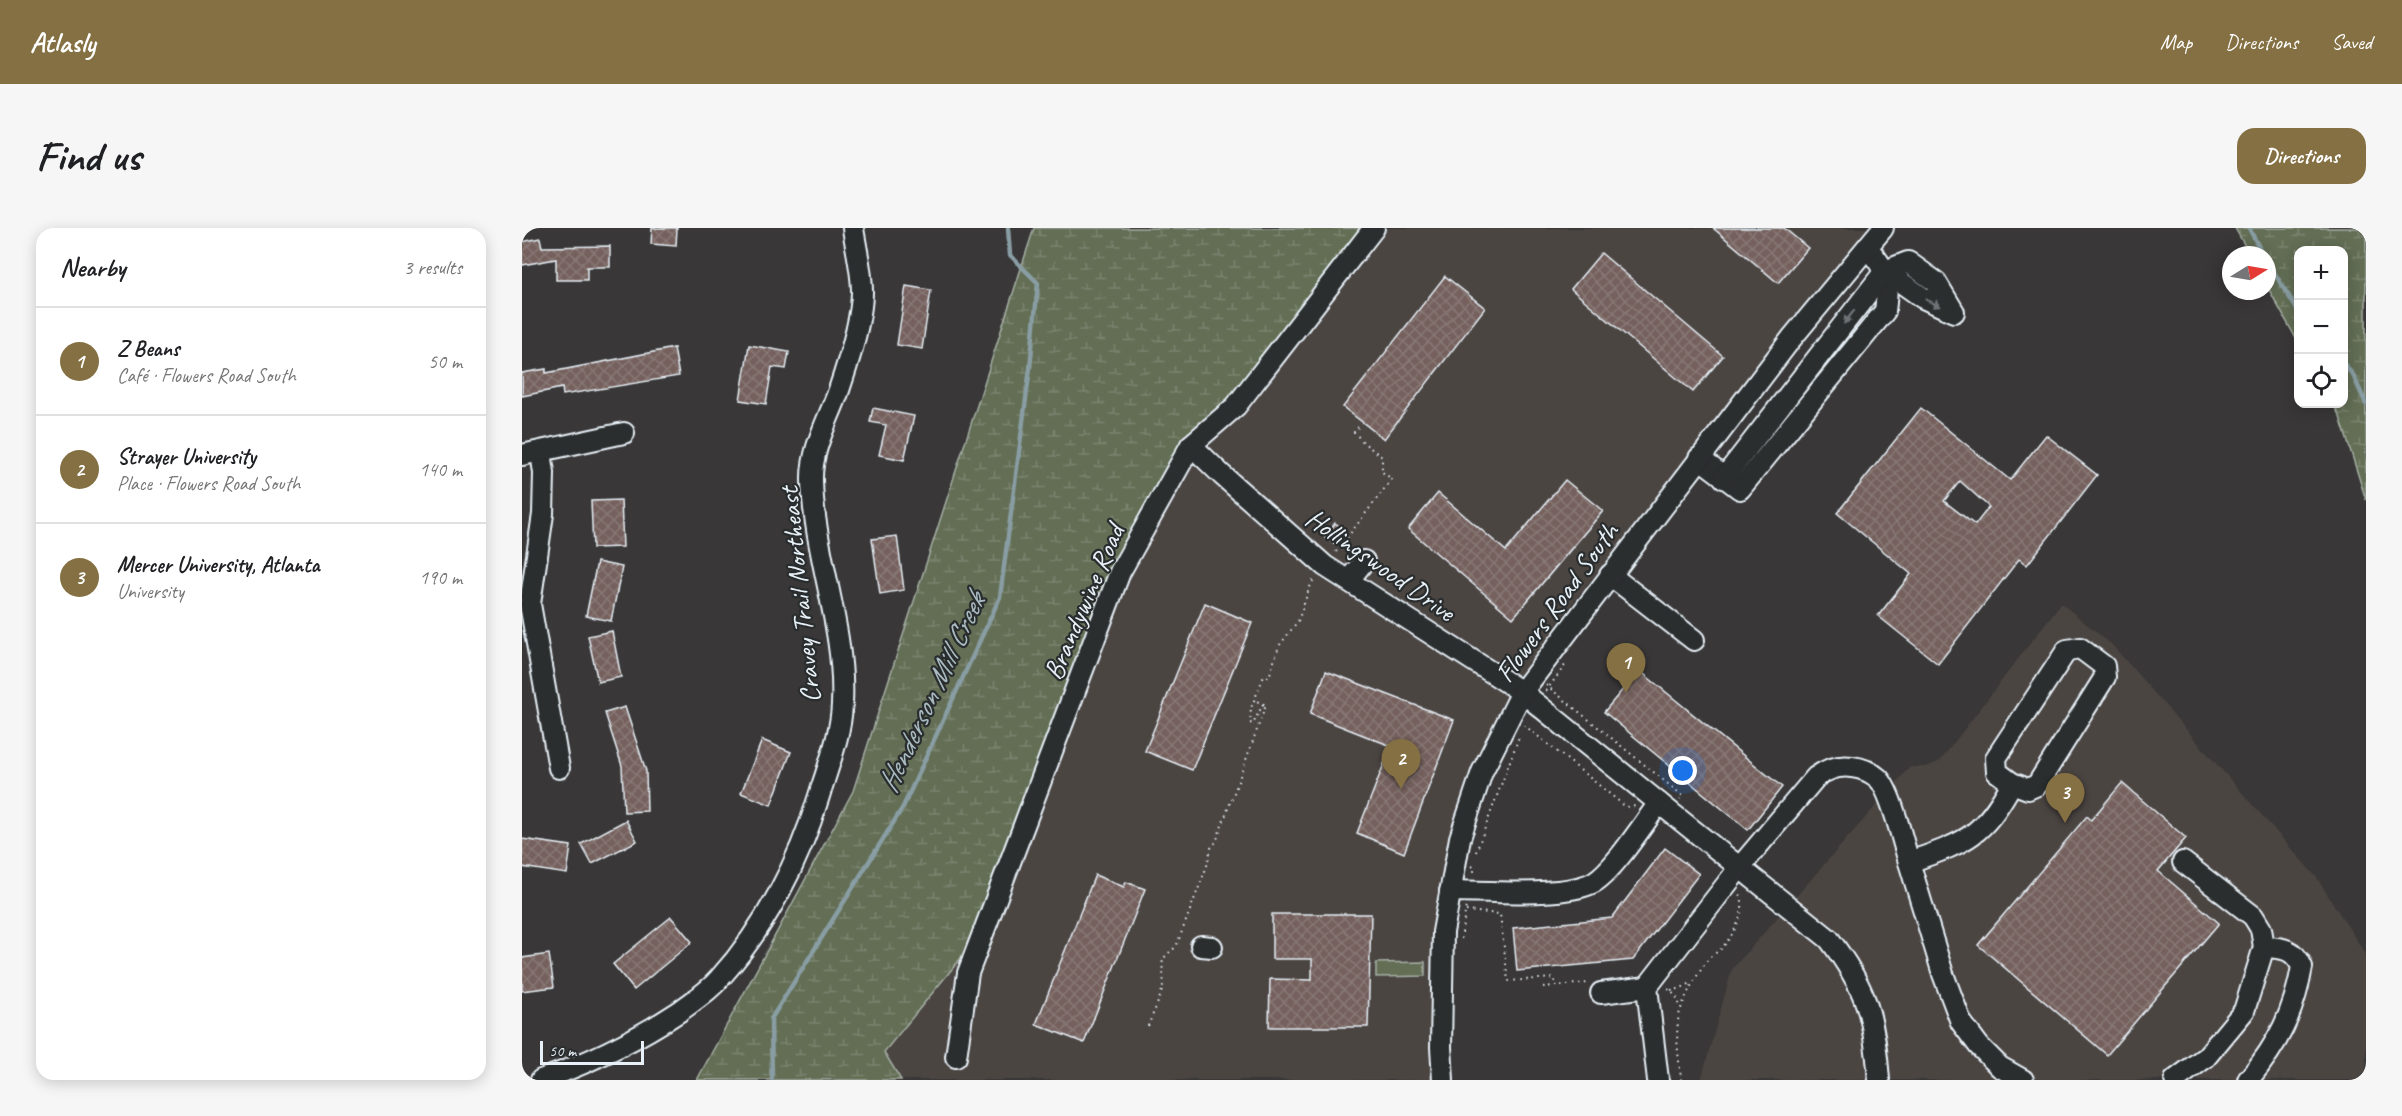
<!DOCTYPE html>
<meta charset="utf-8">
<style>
:root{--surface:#fff;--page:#f6f6f6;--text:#202124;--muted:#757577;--line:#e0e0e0;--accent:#847042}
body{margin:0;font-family:Caveat,sans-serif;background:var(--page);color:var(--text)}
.controls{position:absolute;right:18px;top:18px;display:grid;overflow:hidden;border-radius:12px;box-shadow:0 3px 15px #0003}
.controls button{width:54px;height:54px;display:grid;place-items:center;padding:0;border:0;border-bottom:2px solid var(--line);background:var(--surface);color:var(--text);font:30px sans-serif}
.compass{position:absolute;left:1700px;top:18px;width:54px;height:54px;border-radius:50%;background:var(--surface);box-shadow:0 3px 15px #0003;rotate:79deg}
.scale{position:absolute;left:18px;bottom:15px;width:104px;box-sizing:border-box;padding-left:6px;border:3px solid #e8f1f8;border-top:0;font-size:16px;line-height:21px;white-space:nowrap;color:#e8f1f8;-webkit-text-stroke:4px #2a2d2e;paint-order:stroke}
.you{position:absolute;left:1161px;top:543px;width:21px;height:21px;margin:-15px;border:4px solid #fff;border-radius:50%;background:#1a73e8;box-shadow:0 0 0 9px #1a73e833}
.badge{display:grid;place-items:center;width:39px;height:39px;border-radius:50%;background:var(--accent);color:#fff;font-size:20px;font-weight:700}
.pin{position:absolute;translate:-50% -50px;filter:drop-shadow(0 2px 3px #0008)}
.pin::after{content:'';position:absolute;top:32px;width:21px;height:18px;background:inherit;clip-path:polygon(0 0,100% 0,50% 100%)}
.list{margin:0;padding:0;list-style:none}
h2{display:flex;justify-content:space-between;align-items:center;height:78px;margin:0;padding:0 24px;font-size:26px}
h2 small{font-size:20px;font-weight:400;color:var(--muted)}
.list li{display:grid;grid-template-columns:39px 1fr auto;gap:18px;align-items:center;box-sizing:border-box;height:108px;padding:0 24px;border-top:2px solid var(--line)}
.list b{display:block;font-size:22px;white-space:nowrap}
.list p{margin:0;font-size:20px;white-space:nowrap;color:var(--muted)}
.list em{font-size:20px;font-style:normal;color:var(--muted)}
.icon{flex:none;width:33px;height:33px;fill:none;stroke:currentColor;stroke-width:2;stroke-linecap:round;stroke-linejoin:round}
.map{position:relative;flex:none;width:1844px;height:852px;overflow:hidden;border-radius:18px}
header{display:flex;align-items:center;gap:36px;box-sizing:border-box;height:84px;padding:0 30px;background:var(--accent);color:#fff}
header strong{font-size:28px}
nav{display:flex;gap:33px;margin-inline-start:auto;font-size:21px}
.intro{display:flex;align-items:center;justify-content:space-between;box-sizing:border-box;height:144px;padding:0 36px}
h1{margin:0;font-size:42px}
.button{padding:15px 27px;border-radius:18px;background:var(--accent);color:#fff;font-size:21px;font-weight:700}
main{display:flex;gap:36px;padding:0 36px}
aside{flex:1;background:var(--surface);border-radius:18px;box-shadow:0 3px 15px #0003}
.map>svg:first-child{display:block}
.built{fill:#4b4442}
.wetland{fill:url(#wetland-marsh);stroke:#a6b0a6;stroke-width:1.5}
.pitch{fill:#646e55;stroke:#a6b0a6;stroke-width:1.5}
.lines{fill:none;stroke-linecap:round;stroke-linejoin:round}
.stream{stroke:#899ea4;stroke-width:4.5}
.building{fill:url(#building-cross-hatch);stroke:#e8f1f8;stroke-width:1.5;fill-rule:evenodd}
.minor-casing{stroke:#e8f1f8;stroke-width:24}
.path{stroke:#e8f1f8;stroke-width:2;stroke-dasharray:1.5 4.5;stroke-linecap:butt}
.minor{stroke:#2a2d2e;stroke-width:20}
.oneway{fill:#6c7275}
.labels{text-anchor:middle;stroke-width:4.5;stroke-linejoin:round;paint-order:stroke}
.street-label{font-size:28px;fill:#e8f1f8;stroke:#2a2d2e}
.water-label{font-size:30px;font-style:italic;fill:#a8bac0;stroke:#2a2d2e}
</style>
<header>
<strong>Atlasly</strong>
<nav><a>Map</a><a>Directions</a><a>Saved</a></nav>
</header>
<div class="intro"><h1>Find us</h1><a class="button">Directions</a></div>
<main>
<aside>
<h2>Nearby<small>3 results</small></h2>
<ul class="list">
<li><span class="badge">1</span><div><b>Z Beans</b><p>Café · Flowers Road South</p></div><em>50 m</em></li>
<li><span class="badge">2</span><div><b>Strayer University</b><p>Place · Flowers Road South</p></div><em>140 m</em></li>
<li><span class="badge">3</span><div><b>Mercer University, Atlanta</b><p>University</p></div><em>190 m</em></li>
</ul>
</aside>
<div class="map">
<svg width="1844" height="852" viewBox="0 0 1844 852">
<defs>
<pattern id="wetland-marsh" width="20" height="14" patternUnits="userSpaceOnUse" patternTransform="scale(1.5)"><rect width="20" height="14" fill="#646e55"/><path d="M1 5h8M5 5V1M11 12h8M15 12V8" fill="none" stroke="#7a836e"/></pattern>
<pattern id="building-cross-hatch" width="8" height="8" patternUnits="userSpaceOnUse" patternTransform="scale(1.5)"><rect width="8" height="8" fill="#74615d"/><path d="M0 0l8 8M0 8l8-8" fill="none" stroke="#887875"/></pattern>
</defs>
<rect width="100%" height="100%" fill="#393737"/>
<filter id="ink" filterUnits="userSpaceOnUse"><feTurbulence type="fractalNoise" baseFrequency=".0167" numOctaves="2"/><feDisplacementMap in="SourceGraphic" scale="12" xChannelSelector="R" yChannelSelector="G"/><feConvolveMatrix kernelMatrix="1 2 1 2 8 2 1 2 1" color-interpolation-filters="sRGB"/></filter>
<g filter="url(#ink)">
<!-- built -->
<g class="built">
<path d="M 843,0 L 1347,0 L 1038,391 L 974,507 L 919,675 L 926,852 L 379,852 L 362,824 L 439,730 L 597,326 Z"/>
<path d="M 1539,375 L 1590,417 L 1795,650 L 1844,727 L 1844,852 L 1179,852 L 1210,741 L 1388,539 L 1404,539 L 1418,533 Z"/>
</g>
<!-- wetland -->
<g class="wetland">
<path d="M 512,0 L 843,0 L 800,65 L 651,237 L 439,730 L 362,824 L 379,852 L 175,852 L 331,563 Z"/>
<path d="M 1713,0 L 1844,0 L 1844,272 L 1818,189 L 1811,176 L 1822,176 L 1822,22 L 1776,22 L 1776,114 L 1745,58 L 1745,27 L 1728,27 Z"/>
</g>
<!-- pitch -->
<path class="pitch" d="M 903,734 L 903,748 L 854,749 L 854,735 Z"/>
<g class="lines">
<!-- stream -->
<g class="stream">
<path d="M 1727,0 L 1741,27"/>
<path d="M 1745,33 L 1776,83"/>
<path d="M 1822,136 L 1831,147 L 1844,176"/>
<path d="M 250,852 L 249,791 L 381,579 L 478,369 L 508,140 L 516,55 L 488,27 L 486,0"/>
</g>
</g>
<!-- building -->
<g class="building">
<path d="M 130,0 L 155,0 L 154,18 L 129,16 Z"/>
<path d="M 1191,0 L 1262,0 L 1286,20 L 1256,55 Z"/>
<path d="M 18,10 L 20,19 L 88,18 L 88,39 L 65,39 L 65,52 L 34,52 L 34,31 L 0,37 L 0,14 Z"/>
<path d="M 1079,25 L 1201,128 L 1171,164 L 1049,61 Z"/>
<path d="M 923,48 L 963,80 L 862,211 L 821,179 Z"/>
<path d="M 384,58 L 409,62 L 400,121 L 375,117 Z"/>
<path d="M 227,117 L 267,124 L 264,141 L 250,139 L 244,176 L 218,172 Z"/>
<path d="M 152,120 L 157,148 L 41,167 L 40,160 L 0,168 L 0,145 L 24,141 L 24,145 Z"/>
<path d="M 351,180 L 392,188 L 382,232 L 357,227 L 364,197 L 348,194 Z"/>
<path d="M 1399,180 L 1488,252 L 1524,207 L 1575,247 L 1505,337 L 1497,331 L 1416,436 L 1356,388 L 1389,346 L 1315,285 ZM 1438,253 L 1467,279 L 1453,297 L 1422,273 Z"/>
<path d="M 1043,252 L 1081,283 L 991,390 L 886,301 L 916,265 L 984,323 Z"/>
<path d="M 99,272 L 101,319 L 71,320 L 69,273 Z"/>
<path d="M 813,295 L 823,302 L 813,316 L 803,310 Z"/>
<path d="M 375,308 L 382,362 L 358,366 L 350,311 Z"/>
<path d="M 75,334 L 100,339 L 89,393 L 64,388 Z"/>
<path d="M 683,375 L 730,395 L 670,542 L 623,523 Z"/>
<path d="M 90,403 L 99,449 L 76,454 L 66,408 Z"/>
<path d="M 1117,442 L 1260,559 L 1226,602 L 1082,484 Z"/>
<path d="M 804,443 L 932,492 L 882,625 L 835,605 L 869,518 L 788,486 Z"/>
<path d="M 103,479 L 124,543 L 125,583 L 102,584 L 100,538 L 83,485 Z"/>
<path d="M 240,512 L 269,524 L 249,577 L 219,565 Z"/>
<path d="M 1600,555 L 1664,610 L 1636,643 L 1697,695 L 1585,827 L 1456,717 L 1565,588 L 1569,592 Z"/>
<path d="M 104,592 L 115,613 L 70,636 L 59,616 Z"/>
<path d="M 0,611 L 49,618 L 45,646 L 0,639 Z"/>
<path d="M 1143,620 L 1177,646 L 1111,732 L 995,743 L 991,700 L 1090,690 Z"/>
<path d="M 573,647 L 602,659 L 604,654 L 623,661 L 562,815 L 514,796 Z"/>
<path d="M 750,686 L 849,686 L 846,799 L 747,799 L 748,751 L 790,752 L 790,731 L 750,731 Z"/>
<path d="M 149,689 L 170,714 L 112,762 L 91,736 Z"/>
<path d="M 27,726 L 32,759 L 0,763 L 0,730 Z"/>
</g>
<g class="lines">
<!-- minor casing -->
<g class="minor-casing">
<g id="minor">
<path d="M 669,217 L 700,247 L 803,338 L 1000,464 L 1137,575"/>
<path d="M 19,224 L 22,245 L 21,286 L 8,376 L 37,540"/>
<path d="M 0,227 L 102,205"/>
<path d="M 1177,230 L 1218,261 L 1363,83 C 1367,54 1366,41 1345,20"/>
<path d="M 1202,250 L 1363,43 L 1386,34 L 1414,54 L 1432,84 L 1401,70 L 1363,43"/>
<path d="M 1088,347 L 1172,412"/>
<path d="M 827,352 L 842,333"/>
<path d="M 1387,634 L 1421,746 L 1439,794 L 1457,818 L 1478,839 L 1501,852"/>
<path d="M 1661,634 L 1731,688 L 1739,701 L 1742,719"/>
<path d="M 928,663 C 963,663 1043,670 1072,654 C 1092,642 1121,596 1137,575 L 1307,711 C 1346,762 1352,790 1357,852"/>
<path d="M 679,718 L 690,719"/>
<path d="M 1079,765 L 1125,759"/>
<path d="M 434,829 L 446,745 L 598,344 L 669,217 L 714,178 L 852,0"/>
<path d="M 19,852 C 69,834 114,812 158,783 C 171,773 186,764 197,751 C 243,700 277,634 297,568 C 306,538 319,507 320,476 C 324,401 292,327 290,253 C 289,220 307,191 317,162 C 326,135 340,92 340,64 C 340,43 334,21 331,0"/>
<path d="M 921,852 L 919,819 L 921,704 L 938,610 L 960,544 L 1000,464 L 1269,111 L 1361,0"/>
<path d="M 1136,852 L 1125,759 L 1218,639 L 1294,549 C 1305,541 1316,537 1330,539 C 1339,540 1348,543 1356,550 C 1369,562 1381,615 1387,634 C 1444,614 1460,610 1490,555 L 1475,544 L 1474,530 L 1545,422 L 1558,420 L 1582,438 L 1583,449 L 1515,557 L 1506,561 L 1490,555"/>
<path d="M 1653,852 L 1684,829 L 1722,783 L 1742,719 C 1760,720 1772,720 1780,739 C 1772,785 1756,816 1726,852"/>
</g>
</g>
<!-- path -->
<g class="path">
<path d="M 814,324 L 870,251 L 860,244 L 860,229 L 842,215 L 832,204 L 839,196"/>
<path d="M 1024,457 L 1161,568 L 1158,571"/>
<path d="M 1024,463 L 1044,436"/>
<path d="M 741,476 L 731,496 L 728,495 L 729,480 L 742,448 L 747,449 L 757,418 L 776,393 L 787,361 L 793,349"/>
<path d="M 1002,497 L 1104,579 L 1114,578"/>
<path d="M 954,624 L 997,509"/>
<path d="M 950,638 L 953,640 L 951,646"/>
<path d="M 944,683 L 978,686 L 986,753 L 1032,750 L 1033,758"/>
<path d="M 939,711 L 944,678"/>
<path d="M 1021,759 L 1066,755"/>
<path d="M 1146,761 L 1154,768 L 1159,780"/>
<path d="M 1149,762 L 1157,761 L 1171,754"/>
<path d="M 626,798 C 631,785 639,770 641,757 C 644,737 632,735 654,719 L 685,638 L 689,620 L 694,614 L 744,477 L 732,472"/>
<path d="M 1159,852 C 1157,829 1151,799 1160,778 C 1166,762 1175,747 1185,733 C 1188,728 1194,725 1199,721 C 1210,709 1226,683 1218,666"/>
</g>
<!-- minor -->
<use href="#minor" class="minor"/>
</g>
<!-- one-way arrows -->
<defs><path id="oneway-solid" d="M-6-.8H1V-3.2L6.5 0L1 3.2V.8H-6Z" transform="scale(1.5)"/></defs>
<g class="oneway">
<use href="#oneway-solid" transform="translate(1411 75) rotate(25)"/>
<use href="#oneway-solid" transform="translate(1327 89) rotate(128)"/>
</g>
</g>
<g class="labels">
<!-- street labels -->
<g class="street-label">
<text transform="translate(859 336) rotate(35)" y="10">Hollingswood Drive</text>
<text transform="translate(277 367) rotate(-96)" y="10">Cravey Trail Northeast</text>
<text transform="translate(561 374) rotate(-67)" y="10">Brandywine Road</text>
<text transform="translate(1034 374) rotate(-54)" y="10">Flowers Road South</text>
</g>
<!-- water labels -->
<g class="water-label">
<text transform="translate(409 465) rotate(-65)" y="10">Henderson Mill Creek</text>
</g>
</g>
</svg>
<div class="controls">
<button>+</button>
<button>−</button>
<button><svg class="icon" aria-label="locate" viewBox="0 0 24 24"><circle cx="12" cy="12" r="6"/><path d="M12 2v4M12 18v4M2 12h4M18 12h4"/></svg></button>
</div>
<svg class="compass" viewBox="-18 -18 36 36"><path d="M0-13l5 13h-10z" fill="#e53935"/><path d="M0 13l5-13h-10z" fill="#757577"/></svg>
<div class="scale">50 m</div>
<div class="you"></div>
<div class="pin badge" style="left:1104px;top:465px">1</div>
<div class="pin badge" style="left:879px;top:561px">2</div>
<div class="pin badge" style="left:1543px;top:595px">3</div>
</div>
</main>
